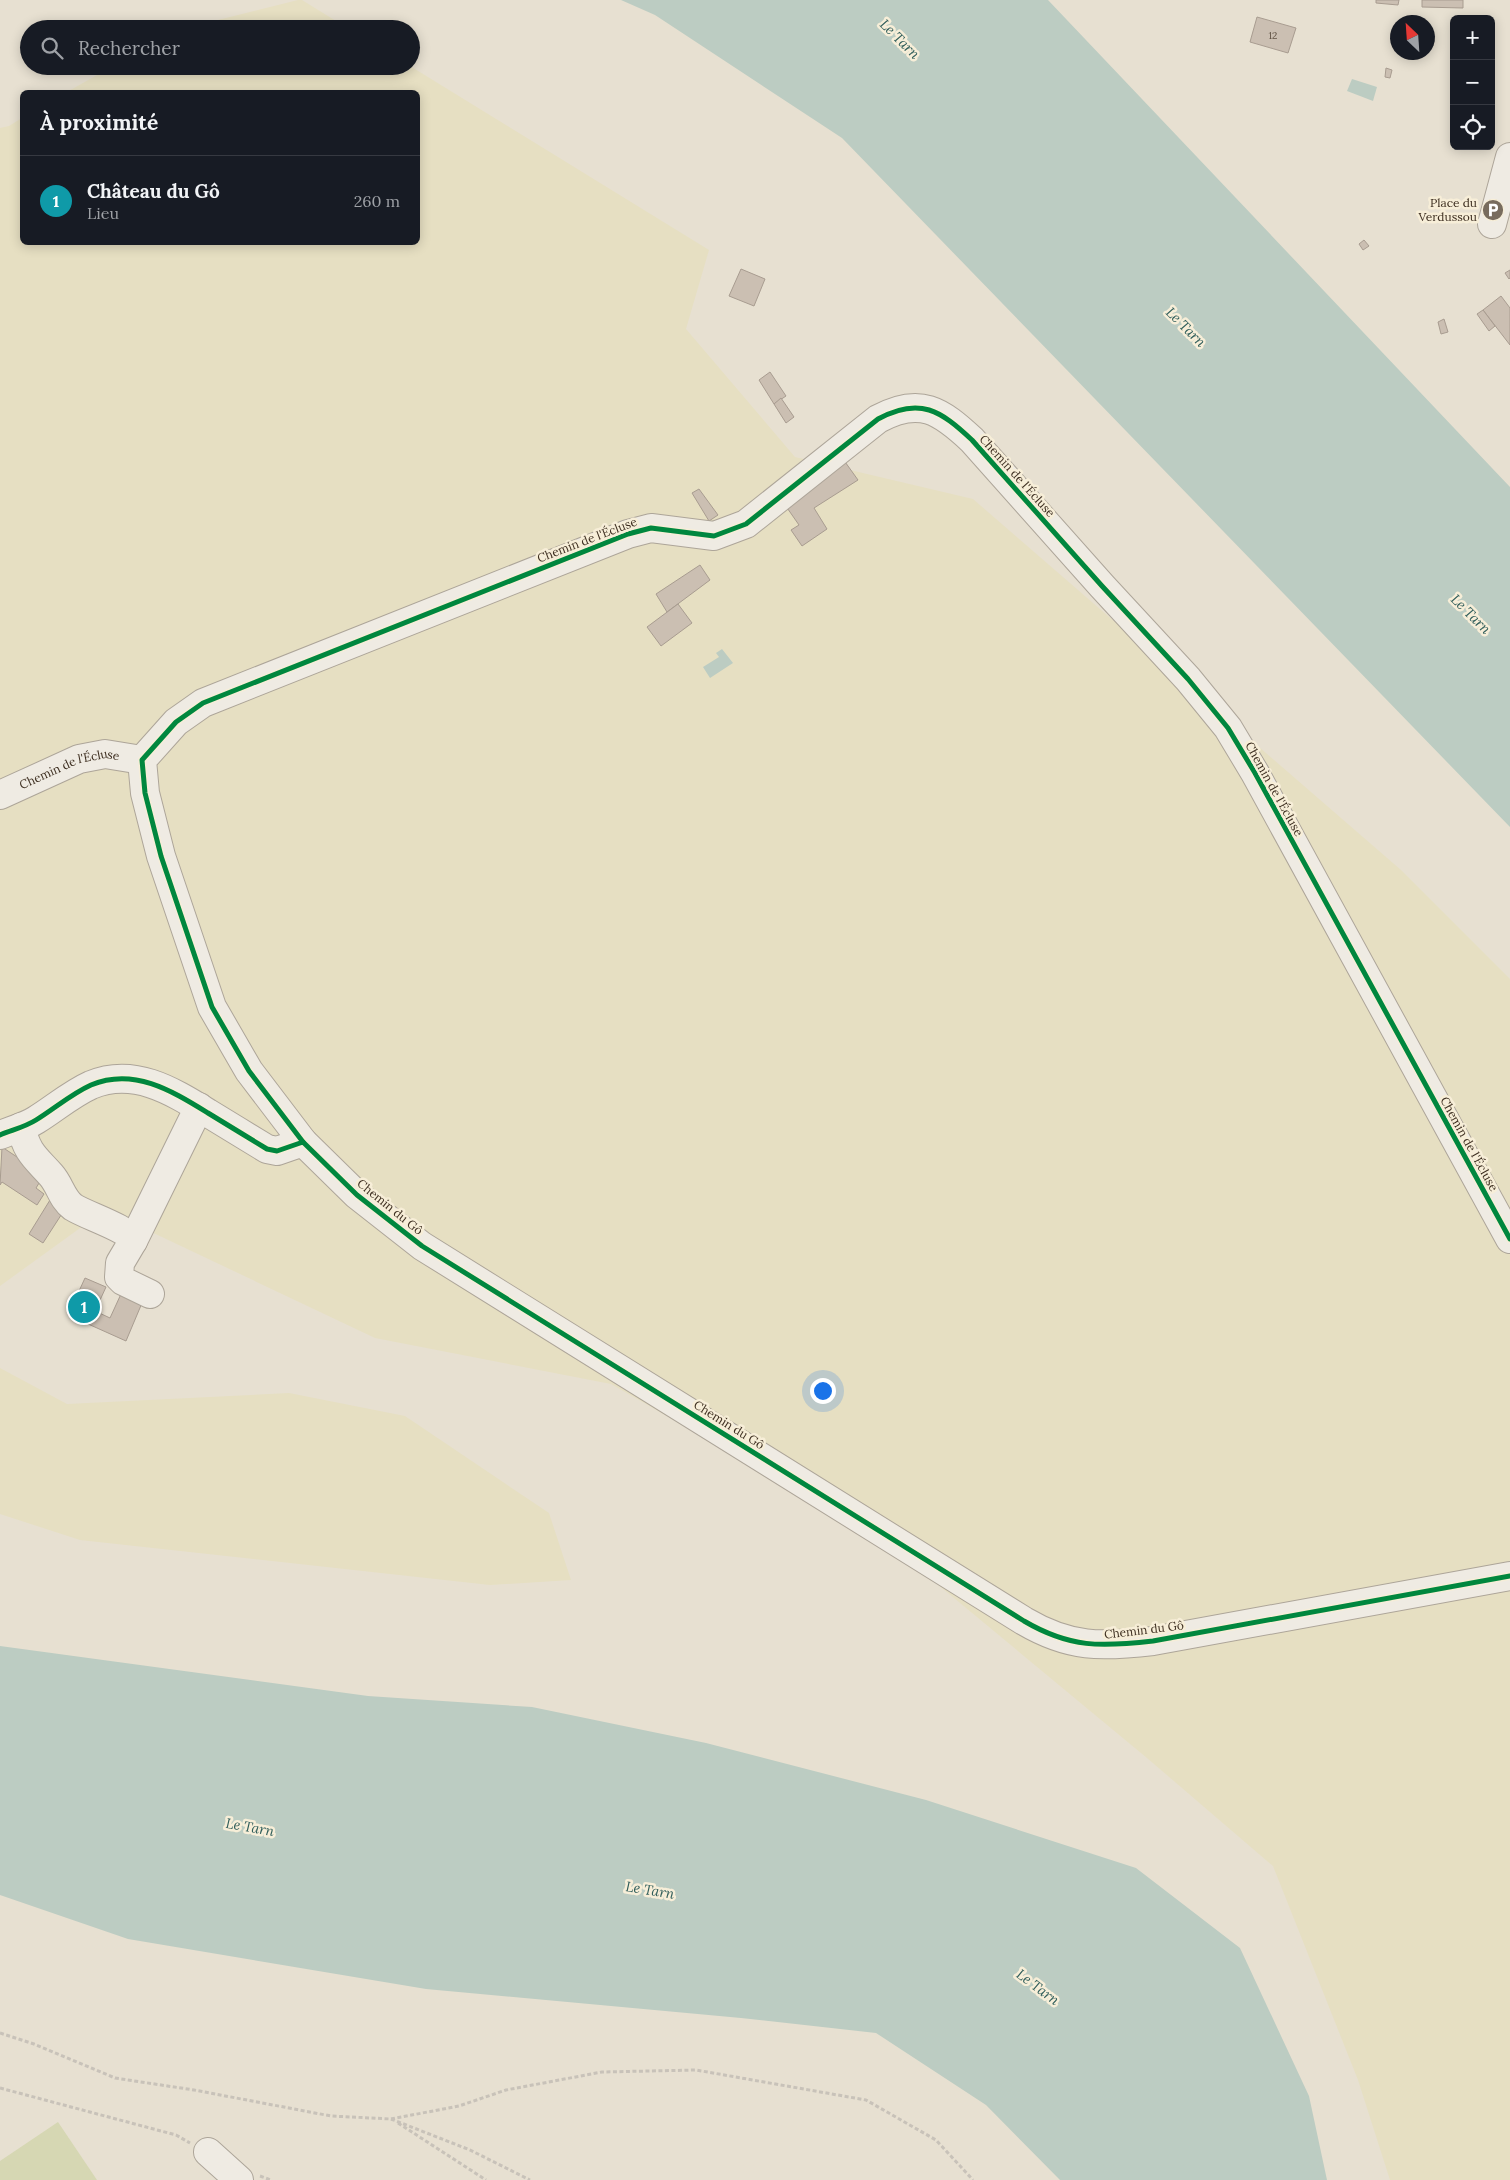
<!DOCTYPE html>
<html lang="fr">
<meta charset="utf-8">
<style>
:root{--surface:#171b24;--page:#242831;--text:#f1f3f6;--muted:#9ea1a6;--line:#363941;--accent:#0b8043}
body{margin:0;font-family:Lora,serif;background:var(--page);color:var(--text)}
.controls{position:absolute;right:15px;top:15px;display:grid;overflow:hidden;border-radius:8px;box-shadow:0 2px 12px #0003}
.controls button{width:45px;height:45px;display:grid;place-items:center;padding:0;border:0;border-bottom:1px solid var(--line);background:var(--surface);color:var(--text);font:25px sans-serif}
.compass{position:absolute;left:1390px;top:15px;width:45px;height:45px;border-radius:50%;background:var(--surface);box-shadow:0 2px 12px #0003;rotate:335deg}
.you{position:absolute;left:822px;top:1390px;width:18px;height:18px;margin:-12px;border:4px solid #fff;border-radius:50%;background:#1a73e8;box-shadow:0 0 0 8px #1a73e833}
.badge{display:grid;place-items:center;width:32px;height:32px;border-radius:50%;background:var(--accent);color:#fff;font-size:16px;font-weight:700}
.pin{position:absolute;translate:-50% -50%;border:2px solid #fff;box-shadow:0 1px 5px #0006}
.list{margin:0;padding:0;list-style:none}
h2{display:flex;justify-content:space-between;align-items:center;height:65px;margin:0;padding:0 20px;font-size:21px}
h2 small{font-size:16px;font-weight:400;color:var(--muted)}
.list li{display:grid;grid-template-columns:32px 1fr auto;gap:15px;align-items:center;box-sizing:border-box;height:90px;padding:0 20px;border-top:1px solid var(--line)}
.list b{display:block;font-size:19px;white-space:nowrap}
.list p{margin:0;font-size:16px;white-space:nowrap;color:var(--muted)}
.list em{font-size:16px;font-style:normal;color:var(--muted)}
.icon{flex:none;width:28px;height:28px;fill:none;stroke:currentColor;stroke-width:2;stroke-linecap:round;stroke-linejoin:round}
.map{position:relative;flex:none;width:1510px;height:2180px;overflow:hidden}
.search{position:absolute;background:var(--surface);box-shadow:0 2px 12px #0003;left:20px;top:20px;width:400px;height:55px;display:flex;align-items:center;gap:12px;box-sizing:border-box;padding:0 18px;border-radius:28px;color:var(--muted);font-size:19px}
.panel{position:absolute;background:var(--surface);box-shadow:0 2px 12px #0003;left:20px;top:90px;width:400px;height:155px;border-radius:8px}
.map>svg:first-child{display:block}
.farmland{fill:#e6dfc2}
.green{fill:#d6d7b3}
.water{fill:#bcccc2}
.building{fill:#cbbfb2;stroke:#a89c90}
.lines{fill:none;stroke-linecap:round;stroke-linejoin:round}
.minor-casing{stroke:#ada599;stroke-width:30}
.path{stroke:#c8c2b9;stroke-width:3;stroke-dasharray:4 2.5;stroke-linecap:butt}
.minor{stroke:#efebe3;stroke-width:28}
.cycleway-casing{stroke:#f7eed8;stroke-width:8}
.cycleway{stroke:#00873e;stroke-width:5}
.labels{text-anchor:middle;stroke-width:5;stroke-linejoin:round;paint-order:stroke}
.number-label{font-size:10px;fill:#605244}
.poi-label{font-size:12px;fill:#3d2e20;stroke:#f7eed8;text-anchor:end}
.street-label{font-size:12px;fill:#3d2e20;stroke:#f7eed8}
.water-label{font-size:14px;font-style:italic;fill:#2f5d5a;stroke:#f7eed8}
</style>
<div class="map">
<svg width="1510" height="2180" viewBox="0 0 1510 2180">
<rect width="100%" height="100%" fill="#e7e0d1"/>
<!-- farmland -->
<g class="farmland">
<path d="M 298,0 L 302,0 L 349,29 L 182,29 Z"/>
<path d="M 113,66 L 410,66 L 709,250 L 686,329 L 795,457 L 973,499 L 1401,870 L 1510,979 L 1510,2180 L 1390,2180 L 1358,2080 L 1273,1866 L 1147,1758 L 884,1540 L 611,1384 L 375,1338 L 105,1210 L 0,1286 L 0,128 L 9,126 L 22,118 L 22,242 L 418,242 L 418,92 L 67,92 Z"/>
<path d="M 0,1368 L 67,1404 L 289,1393 L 405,1416 L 549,1513 L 571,1580 L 490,1585 L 80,1540 L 0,1514 Z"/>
</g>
<!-- green -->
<path class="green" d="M 58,2122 L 97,2180 L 0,2180 L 0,2161 Z"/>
<!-- water -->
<g class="water">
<path d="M 621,0 L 1048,0 L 1510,487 L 1510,827 L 842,138 L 655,15 Z"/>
<path d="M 1352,79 L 1377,87 L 1373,101 L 1347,91 Z"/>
<path d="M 722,649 L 733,663 L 710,678 L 703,667 L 719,657 L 716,653 Z"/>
<path d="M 0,1646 L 368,1696 L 532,1707 L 706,1743 L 926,1800 L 1136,1868 L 1240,1948 L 1309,2096 L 1327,2180 L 1060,2180 L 986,2105 L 876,2033 L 741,2018 L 426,1989 L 128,1939 L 0,1895 Z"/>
</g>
<!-- building -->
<g class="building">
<path d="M 1376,0 L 1399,0 L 1398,5 L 1376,3 Z"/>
<path d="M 1422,0 L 1463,0 L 1463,8 L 1422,7 Z"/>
<path d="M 1257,17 L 1296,28 L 1288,53 L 1250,42 Z"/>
<path d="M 1386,68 L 1392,70 L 1390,78 L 1385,77 Z"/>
<path d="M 1364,240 L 1369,246 L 1363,250 L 1359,244 Z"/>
<path d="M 741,269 L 765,279 L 754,306 L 729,296 Z"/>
<path d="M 1510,270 L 1510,278 L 1509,279 L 1505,273 Z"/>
<path d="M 1501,296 L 1510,308 L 1510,345 L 1483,310 Z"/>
<path d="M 1483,310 L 1495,326 L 1489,331 L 1477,314 Z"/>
<path d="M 1444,319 L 1448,332 L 1441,334 L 1438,322 Z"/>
<path d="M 770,372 L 786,396 L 774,404 L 759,380 Z"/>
<path d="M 781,398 L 794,417 L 786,423 L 774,404 Z"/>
<path d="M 843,459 L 858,480 L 814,508 L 827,529 L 802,546 L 791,530 L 799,525 L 783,502 Z"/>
<path d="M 699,489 L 718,515 L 709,521 L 692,493 Z"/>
<path d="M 700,565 L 710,580 L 667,612 L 656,594 Z"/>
<path d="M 678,604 L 692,623 L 661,646 L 647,627 Z"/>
<path d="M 2,1147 L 44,1175 L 36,1188 L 44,1194 L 37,1205 L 2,1182 L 0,1185 Z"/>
<path d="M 50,1200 L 65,1209 L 43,1243 L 29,1234 Z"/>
<path d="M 85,1278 L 106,1287 L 95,1311 L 110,1318 L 121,1294 L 142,1303 L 126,1341 L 68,1315 Z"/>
</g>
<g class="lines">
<!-- minor casing -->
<g class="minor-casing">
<g id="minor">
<path d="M 1492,224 L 1510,157"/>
<path id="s1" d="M 0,795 L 79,759 L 105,754 L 142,760"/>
<path d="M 21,1127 C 27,1153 35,1157 51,1175 C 60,1185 62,1199 73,1207 C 87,1216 128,1228 133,1241 L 120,1263 L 119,1277 L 123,1281 L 150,1294"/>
<path d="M 0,1135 C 12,1130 25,1127 36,1120 C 54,1109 71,1094 91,1085 C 134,1067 172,1091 208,1113 C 228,1125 247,1137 267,1149 L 277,1151 L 303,1142 L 357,1195 L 422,1246 L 1024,1621 C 1070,1648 1101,1647 1153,1641 L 1510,1576"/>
<path d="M 303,1142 L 249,1071 L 212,1007 L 161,856 L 145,793 L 142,760 L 176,722 L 203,703 L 628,534 L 651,528 L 714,536 L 746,524 L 878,419 C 920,396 941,411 972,440 L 1102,586 L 1188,679 L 1228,728 L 1255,773 L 1510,1239"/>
<path d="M 133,1241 L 199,1107"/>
<path d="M 208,2152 L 239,2180"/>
</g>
</g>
<!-- path -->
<g class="path">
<path d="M 0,2033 L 34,2044 L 115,2078 L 194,2090 L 331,2116 L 391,2119 L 459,2106 L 506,2090 L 602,2072 L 696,2070 L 866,2100 L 936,2140 L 973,2180"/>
<path d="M 0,2088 L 176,2135 L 190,2143"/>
<path d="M 391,2119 L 470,2150 L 530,2180"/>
<path d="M 398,2123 L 486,2180"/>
<path d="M 260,2176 L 271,2180"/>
</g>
<!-- minor -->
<use href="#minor" class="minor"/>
<!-- cycleway casing -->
<g class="cycleway-casing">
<g id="cycleway">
<path d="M 0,1135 C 12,1130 25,1127 36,1120 C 54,1109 71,1094 91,1085 C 134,1067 172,1091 208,1113 C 228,1125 247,1137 267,1149 L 277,1151 L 303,1142 L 357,1195 L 422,1246 L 1024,1621 C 1070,1648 1101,1647 1153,1641 L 1510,1576"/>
<path d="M 303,1142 L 249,1071 L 212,1007 L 161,856 L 145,793 L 142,760 L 176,722 L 203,703 L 628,534 L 651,528 L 714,536 L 746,524 L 878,419 C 920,396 941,411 972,440 L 1102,586 L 1188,679 L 1228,728 L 1255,773 L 1510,1239"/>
</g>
</g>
<!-- cycleway -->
<use href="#cycleway" class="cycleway"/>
</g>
<!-- icons -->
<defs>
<g id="parking-disc" transform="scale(1.125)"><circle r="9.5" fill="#786c5e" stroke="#f7eed8"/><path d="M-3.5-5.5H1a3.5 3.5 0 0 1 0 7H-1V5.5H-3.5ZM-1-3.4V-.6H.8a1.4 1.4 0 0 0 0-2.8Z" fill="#fff"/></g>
</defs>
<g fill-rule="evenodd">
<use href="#parking-disc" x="1493" y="210"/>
</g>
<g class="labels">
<!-- number labels -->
<g class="number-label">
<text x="1273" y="39">12</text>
</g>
<!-- poi labels -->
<g class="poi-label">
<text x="1477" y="207">Place du<tspan x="1477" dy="14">Verdussou</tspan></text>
</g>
<!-- street labels -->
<g class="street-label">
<text transform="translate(1017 476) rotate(48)" y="4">Chemin de l'Écluse</text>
<text transform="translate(587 540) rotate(-21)" y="4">Chemin de l'Écluse</text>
<text dy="4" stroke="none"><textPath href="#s1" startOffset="75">Chemin de l'Écluse</textPath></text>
<text transform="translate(1274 789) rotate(61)" y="4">Chemin de l'Écluse</text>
<text transform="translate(1469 1144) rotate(61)" y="4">Chemin de l'Écluse</text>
<text transform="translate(390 1207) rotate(39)" y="4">Chemin du Gô</text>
<text transform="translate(729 1425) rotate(32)" y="4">Chemin du Gô</text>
<text transform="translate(1144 1630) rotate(-7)" y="4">Chemin du Gô</text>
</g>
<!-- water labels -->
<g class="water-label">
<text transform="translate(900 39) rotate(45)" y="5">Le Tarn</text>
<text transform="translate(1186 327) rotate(45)" y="5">Le Tarn</text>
<text transform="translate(1471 614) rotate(45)" y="5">Le Tarn</text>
<text transform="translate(250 1827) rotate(10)" y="5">Le Tarn</text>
<text transform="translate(650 1890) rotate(9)" y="5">Le Tarn</text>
<text transform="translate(1038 1987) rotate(37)" y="5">Le Tarn</text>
</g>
</g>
</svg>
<div class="controls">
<button>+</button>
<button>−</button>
<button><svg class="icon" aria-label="locate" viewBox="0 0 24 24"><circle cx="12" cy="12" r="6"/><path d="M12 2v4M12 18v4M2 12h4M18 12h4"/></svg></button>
</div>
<svg class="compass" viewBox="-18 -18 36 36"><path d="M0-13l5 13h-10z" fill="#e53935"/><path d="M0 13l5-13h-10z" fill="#9ea1a6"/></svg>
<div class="you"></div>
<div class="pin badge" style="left:84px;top:1307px;background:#0f9aa8">1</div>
<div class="search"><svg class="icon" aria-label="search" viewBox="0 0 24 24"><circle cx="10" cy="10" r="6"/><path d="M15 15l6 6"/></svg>Rechercher</div>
<section class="panel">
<h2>À proximité<small></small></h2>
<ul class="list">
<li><span class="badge" style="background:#0f9aa8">1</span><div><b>Château du Gô</b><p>Lieu</p></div><em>260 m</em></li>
</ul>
</section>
</div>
